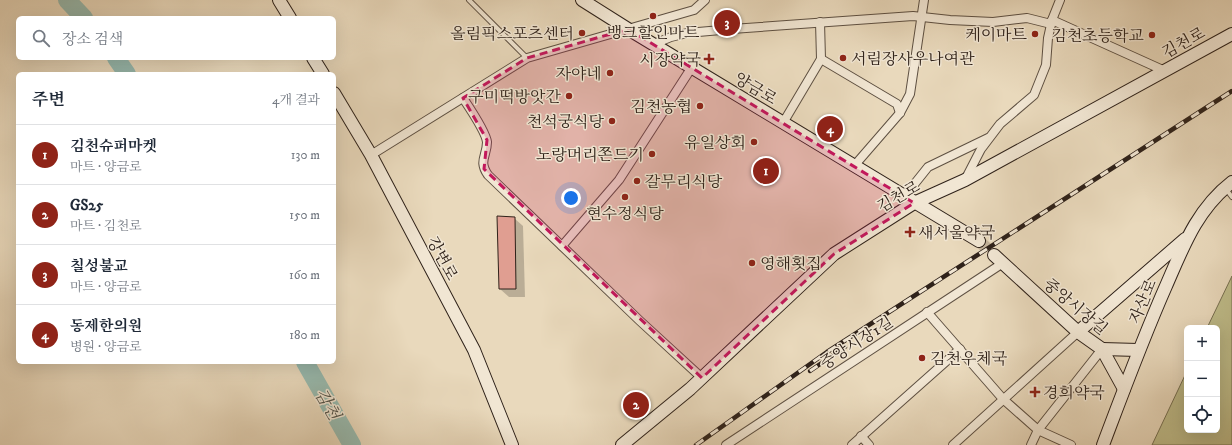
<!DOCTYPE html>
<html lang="ko">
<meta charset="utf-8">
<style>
:root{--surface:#fff;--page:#f2f2f3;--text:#1f2937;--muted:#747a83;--line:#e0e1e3;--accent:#8f2418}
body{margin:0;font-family:"IM FELL DW Pica","Noto Serif KR",serif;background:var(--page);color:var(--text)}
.controls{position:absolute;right:12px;bottom:12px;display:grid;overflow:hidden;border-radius:6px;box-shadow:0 4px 16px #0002}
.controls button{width:36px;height:36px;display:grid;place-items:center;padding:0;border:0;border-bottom:1px solid var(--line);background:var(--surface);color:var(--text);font:20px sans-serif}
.you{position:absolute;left:571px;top:198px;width:14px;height:14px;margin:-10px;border:3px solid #fff;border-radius:50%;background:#1a73e8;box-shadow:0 0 0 6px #1a73e833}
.badge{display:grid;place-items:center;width:26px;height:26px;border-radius:50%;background:var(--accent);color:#fff;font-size:13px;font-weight:700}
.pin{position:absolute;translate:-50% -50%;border:2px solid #fff;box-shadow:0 1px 4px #0006}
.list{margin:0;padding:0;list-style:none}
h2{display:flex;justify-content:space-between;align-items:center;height:52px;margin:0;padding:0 16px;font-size:17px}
h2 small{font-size:13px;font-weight:400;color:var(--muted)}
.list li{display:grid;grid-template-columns:26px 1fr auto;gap:12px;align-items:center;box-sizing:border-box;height:60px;padding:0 16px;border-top:1px solid var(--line)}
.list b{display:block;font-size:15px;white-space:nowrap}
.list p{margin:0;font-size:13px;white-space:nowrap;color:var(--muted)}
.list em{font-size:13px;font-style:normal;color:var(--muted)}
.icon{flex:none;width:22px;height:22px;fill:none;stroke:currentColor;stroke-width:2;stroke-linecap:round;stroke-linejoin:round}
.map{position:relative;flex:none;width:1232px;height:445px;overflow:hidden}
.search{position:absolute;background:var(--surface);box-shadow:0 4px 16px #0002;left:16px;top:16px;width:320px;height:44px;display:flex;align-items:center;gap:10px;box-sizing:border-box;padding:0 14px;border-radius:6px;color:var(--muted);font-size:15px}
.panel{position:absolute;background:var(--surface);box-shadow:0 4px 16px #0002;left:16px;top:72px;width:320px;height:292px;border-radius:6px}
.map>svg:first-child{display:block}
.green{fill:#bfbd8b;stroke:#777052}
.shadow{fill:#0003}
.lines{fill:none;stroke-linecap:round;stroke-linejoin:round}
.river{stroke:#97baaf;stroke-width:18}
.building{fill:#e09e91;stroke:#2f221a}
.secondary-tunnel{stroke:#c4b49c;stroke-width:12;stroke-dasharray:12 6;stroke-linecap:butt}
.lane-casing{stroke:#5e5042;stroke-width:6}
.street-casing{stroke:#5e5042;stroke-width:10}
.secondary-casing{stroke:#2f221a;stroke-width:14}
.lane{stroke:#f1e6d3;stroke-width:4}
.street{stroke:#f1e6d3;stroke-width:8}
.secondary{stroke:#f1e6d3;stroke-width:12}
.rail-casing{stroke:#2f221a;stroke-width:4.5}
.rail{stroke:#f1e6d3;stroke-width:3;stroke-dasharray:9;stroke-linecap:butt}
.marked{fill:#c2185b;fill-opacity:0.2;stroke:#c2185b;stroke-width:3;stroke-dasharray:8 5;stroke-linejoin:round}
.poi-dot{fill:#8f2418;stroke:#f1e6d3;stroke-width:1.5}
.labels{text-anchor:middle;stroke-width:3;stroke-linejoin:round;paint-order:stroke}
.poi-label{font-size:16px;fill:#2f221a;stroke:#f1e6d3;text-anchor:end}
.street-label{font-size:16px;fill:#2f221a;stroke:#f1e6d3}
.water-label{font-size:17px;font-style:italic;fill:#4e5047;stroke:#f1e6d3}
</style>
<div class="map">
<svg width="1232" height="445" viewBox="0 0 1232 445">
<rect width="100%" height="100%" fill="#e9d9bc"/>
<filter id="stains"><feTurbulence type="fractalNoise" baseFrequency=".005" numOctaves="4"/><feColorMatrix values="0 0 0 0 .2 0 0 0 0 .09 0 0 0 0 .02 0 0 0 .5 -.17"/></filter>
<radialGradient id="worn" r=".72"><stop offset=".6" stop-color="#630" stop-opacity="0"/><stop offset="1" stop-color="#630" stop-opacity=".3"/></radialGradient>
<!-- green -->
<path class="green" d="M 1232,276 L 1232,445 L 1152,445 L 1187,371 L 1187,430 L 1217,430 L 1217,328 L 1207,328 Z"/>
<!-- shadow -->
<path class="shadow" d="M 514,218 L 523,226 L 525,297 L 509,297 L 500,289 Z"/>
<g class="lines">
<!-- river -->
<g class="river">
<path d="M 67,0 L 84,18"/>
<path d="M 116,58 L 127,74"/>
<path d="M 305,362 L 352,445"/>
</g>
</g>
<!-- building -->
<path class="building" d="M 497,216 L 515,217 L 516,289 L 499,289 Z"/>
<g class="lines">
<!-- secondary-tunnel -->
<path class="secondary-tunnel" d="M 979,241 L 994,255"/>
<!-- lane casing -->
<g class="lane-casing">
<g id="lane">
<path d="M 469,0 L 527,58"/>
<path d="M 1226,189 L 1232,197"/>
</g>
</g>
<!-- street casing -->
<g class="street-casing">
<g id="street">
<path d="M 1052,20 L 1165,71"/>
<path d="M 654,44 L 671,37 L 687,33 L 732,29 L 913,16 L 950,20 L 993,22 L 1027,18 L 1051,24"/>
<path d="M 821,59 L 897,104 L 900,113"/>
<path d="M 463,98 C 469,107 486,132 487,142 C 487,156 478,161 488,175 L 640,321 L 702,378"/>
<path d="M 783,123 L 821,59 L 820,22"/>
<path d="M 371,155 L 527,58 L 694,10 L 705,0"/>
<path d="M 854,166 L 900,113 L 910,94 L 924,0"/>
<path d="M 965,180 L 981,149 L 1000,124 L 1034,95 L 1046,65 L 1048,38 L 1052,20 L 1060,0"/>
<path d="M 904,197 L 928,167 L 988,138"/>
<path d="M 562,246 L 619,180 L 692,67"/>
<path d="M 927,312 L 1003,399 L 1038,430 L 1071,445"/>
<path d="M 861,436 L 869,445"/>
<path d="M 726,445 L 1003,263"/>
<path d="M 852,445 L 960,349"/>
<path d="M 953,445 L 1078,332"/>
<path d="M 1031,445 L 1038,430 L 1102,349"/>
</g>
</g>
<!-- secondary casing -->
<g class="secondary-casing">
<g id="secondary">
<path d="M 279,0 L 290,18"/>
<path d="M 582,0 L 628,29 L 979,241"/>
<path d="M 313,58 L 323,74"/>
<path d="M 334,93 L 371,155 L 474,350 L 512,445"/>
<path d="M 994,255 L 1078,332 L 1102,349 L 1124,389"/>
<path d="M 1078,332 L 1185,239"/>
<path d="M 1102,349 L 1138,350"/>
<path d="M 622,445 L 690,389 L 834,254 L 914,203 L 965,180 L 1232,34"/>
<path d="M 1103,445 C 1123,392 1143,338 1166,286 C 1183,247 1197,209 1232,182"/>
</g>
</g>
<!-- lane -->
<use href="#lane" class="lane"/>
<!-- street -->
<use href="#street" class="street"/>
<!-- secondary -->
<use href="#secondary" class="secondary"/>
<!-- rail casing -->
<g class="rail-casing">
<g id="rail">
<path d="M 810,371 L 845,347"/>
<path d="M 696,445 L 827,352 L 1232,91"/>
</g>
</g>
<!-- rail -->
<use href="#rail" class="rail"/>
</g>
<!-- marked area -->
<path class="marked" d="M 628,29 L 914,203 L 834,254 L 702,378 L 484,169 L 487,140 L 463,98 L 527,58 Z"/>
<!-- markers -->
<g class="poi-dot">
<circle cx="653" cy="16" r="4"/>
<circle cx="582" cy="33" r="4"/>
<circle cx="1035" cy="34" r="4"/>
<circle cx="1152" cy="35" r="4"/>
<circle cx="843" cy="58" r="4"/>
<path d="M707 53h4v4h4v4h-4v4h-4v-4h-4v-4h4z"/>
<circle cx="610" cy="73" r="4"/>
<circle cx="569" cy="96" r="4"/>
<circle cx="700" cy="106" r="4"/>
<circle cx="612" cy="121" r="4"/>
<circle cx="754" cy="142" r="4"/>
<circle cx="652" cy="154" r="4"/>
<circle cx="637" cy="181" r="4"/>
<circle cx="625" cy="197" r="4"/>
<path d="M908 226h4v4h4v4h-4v4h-4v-4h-4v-4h4z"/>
<circle cx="752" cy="263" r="4"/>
<circle cx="922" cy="358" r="4"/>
<path d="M1033 386h4v4h4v4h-4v4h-4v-4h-4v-4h4z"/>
</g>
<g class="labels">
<!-- poi labels -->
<g class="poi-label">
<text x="653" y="38" text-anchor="middle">뱅크할인마트</text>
<text x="574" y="39">올림픽스포츠센터</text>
<text x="1027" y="40">케이마트</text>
<text x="1144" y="41">김천초등학교</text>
<text x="851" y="64" text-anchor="start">서림장사우나여관</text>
<text x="701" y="65">시장약국</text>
<text x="602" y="79">자야네</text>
<text x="561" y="102">구미떡방앗간</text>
<text x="692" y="112">김천농협</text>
<text x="604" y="127">천석궁식당</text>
<text x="746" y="148">유일상회</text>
<text x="644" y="160">노랑머리쫀드기</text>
<text x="645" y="187" text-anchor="start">갈무리식당</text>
<text x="625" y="219" text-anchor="middle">현수정식당</text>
<text x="918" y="238" text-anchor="start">새서울약국</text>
<text x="760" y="269" text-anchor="start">영해횟집</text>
<text x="930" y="364" text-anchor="start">김천우체국</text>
<text x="1043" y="398" text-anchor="start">경희약국</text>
</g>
<!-- street labels -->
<g class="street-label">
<text transform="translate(1183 42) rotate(-29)" y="6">김천로</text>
<text transform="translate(756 88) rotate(31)" y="6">양금로</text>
<text transform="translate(898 196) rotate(-30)" y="6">김천로</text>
<text transform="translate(443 258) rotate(62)" y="6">강변로</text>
<text transform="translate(1142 301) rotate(-67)" y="6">자산로</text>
<text transform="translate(1076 306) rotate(40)" y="6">중앙시장길</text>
<text transform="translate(856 342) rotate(-33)" y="6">중앙시장1길</text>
</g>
<!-- water labels -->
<g class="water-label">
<text transform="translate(328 404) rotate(60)" y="6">감천</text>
</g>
</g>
<rect width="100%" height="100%" filter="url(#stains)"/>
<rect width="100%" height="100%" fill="url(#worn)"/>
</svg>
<div class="controls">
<button>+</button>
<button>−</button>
<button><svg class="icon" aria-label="locate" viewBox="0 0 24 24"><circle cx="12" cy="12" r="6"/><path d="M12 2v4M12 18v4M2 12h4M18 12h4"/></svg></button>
</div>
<div class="you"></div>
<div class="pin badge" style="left:766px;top:171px">1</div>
<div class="pin badge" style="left:636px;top:405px">2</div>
<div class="pin badge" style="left:727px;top:23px">3</div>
<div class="pin badge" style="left:830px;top:129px">4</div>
<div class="search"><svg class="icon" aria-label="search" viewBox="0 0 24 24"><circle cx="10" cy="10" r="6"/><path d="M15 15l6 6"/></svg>장소 검색</div>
<section class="panel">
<h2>주변<small>4개 결과</small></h2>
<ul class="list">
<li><span class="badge">1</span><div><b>김천슈퍼마켓</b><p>마트 · 양금로</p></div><em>130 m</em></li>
<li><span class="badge">2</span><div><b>GS25</b><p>마트 · 김천로</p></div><em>150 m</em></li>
<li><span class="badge">3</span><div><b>칠성불교</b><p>마트 · 양금로</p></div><em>160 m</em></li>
<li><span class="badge">4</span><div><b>동제한의원</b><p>병원 · 양금로</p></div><em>180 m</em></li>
</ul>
</section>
</div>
